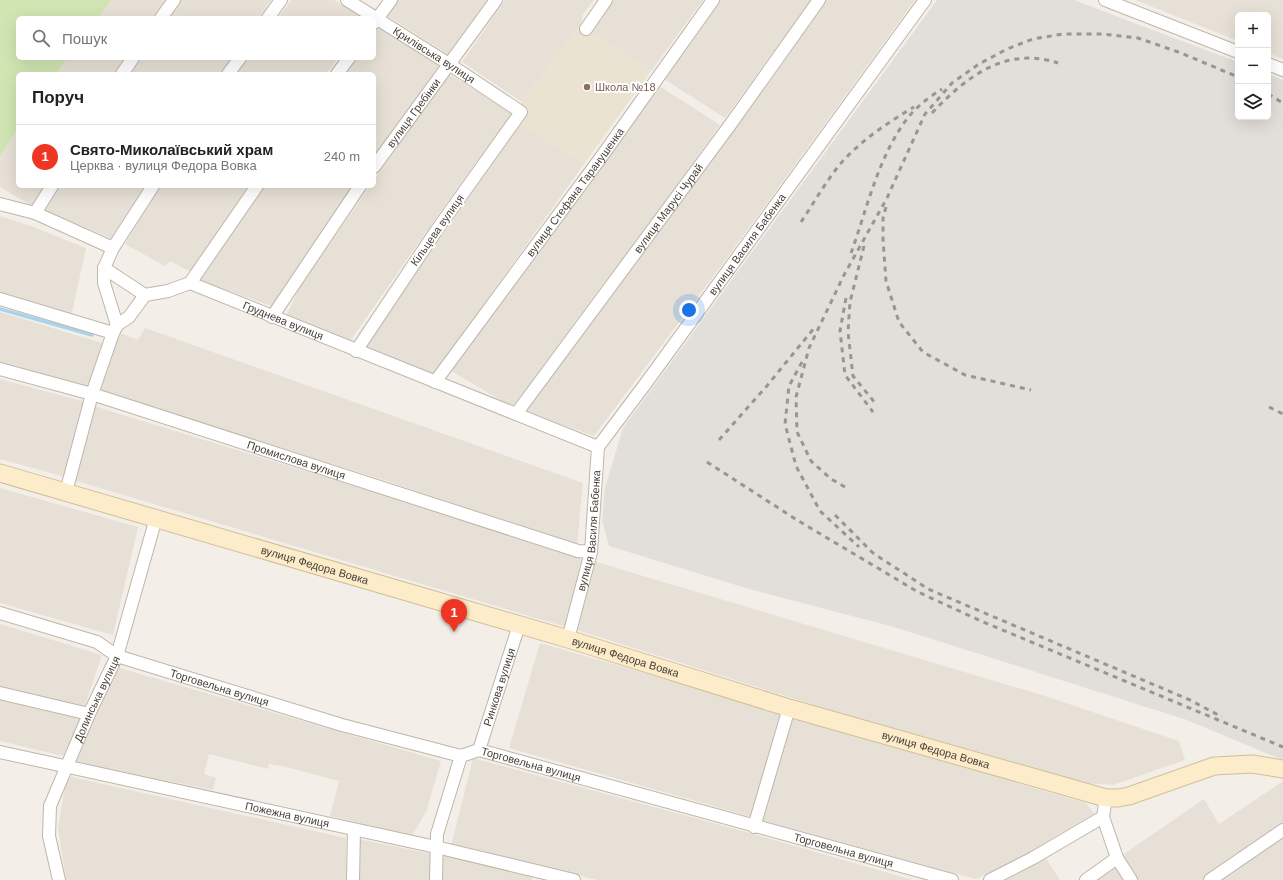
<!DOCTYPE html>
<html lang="uk">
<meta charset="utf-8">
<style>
:root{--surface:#fff;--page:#f6f6f6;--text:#222;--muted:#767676;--line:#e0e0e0;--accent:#ef3523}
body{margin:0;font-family:Helvetica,sans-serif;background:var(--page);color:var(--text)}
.controls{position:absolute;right:12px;top:12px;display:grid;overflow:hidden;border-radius:6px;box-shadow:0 4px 16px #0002}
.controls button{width:36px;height:36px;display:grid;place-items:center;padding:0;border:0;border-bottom:1px solid var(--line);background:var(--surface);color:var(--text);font:20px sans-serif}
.you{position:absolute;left:689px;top:310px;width:14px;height:14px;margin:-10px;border:3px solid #fff;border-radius:50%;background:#1a73e8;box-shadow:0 0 0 6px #1a73e833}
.badge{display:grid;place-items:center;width:26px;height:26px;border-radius:50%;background:var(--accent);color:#fff;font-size:13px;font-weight:700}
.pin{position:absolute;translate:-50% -33px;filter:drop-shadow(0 1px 2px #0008)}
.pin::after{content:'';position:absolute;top:21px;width:14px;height:12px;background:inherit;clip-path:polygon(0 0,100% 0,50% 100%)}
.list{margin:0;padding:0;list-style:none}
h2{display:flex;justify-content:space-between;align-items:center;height:52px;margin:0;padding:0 16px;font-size:17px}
h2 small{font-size:13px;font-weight:400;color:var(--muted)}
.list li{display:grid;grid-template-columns:26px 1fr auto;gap:12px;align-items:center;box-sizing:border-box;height:64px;padding:0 16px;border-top:1px solid var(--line)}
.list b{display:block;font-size:15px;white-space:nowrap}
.list p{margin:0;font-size:13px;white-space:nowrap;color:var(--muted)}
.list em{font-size:13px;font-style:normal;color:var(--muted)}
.icon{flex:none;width:22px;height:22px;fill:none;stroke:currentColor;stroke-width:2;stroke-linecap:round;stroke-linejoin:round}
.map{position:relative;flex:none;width:1283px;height:880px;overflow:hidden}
.search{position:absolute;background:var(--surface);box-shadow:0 4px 16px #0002;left:16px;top:16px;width:360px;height:44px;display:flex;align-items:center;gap:10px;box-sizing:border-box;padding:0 14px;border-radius:6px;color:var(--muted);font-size:15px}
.panel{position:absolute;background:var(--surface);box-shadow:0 4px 16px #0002;left:16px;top:72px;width:360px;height:116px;border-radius:6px}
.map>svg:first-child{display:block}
.residential{fill:#e7e0d6}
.industrial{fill:#e2ded9}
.education{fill:#ebe3d2}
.green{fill:#d1e5b3}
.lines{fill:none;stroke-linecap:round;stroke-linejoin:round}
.stream{stroke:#a7d4ed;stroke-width:3.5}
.street-casing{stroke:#beb6ab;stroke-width:14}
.secondary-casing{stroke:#d1bf99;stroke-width:19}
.street{stroke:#fff;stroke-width:12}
.secondary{stroke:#fcecc9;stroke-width:17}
.rail{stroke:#969696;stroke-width:3;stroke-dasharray:5 5;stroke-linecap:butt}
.education-dot{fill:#8d6e63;stroke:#fff;stroke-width:1.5}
.labels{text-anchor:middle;stroke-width:4;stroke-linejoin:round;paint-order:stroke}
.street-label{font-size:11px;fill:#463f37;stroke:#fff}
.education-label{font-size:11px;fill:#785e54;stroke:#fff;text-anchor:start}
</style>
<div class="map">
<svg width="1283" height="880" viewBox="0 0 1283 880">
<rect width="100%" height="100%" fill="#f3efe8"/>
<!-- residential -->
<g class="residential">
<path d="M 112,0 L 168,0 L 155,18 L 98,18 Z"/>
<path d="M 180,0 L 271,0 L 259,18 L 167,18 Z"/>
<path d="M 291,0 L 334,0 L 362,18 L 278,18 Z"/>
<path d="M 397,0 L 487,0 L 448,54 L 386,15 Z"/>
<path d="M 505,0 L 594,0 L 583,14 L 581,24 L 522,102 L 462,62 Z"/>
<path d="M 613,0 L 703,0 L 651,71 L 591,31 Z"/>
<path d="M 721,0 L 811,0 L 725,118 L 664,79 Z"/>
<path d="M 824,0 L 915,0 L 727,258 L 594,436 L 524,411 Z"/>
<path d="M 1135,0 L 1283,0 L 1283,59 L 1268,53 L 1268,15 L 1238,15 L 1238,41 Z"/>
<path d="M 378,28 L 439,66 L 374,158 L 374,74 L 344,74 L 355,58 L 374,58 L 374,33 Z"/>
<path d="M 68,58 L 126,58 L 115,74 L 56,74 Z"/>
<path d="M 140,58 L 231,58 L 220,74 L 129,74 Z"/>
<path d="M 247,58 L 338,58 L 326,74 L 234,74 Z"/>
<path d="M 449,74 L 512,113 L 443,208 L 350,341 L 286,316 L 301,285 L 370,186 L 374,186 L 374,180 Z"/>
<path d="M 658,85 L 720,125 L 620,264 L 603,284 L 512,407 L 450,370 Z"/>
<path d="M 521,124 L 584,164 L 434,374 L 366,348 L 428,250 L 431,251 Z"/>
<path d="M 18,128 L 18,186 L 46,186 L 34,207 L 0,187 L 0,156 Z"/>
<path d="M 58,186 L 145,186 L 111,238 L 43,210 Z"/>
<path d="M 160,186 L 249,186 L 193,273 L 170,261 L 165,266 L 125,244 Z"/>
<path d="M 263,186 L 354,186 L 271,306 L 199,280 Z"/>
<path d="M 0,216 L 31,226 L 86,248 L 72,313 L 0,292 Z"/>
<path d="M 0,312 L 102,343 L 88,388 L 0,363 Z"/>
<path d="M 145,328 L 583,483 L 577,545 L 381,479 L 98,392 L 120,333 L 138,340 Z"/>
<path d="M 0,379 L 86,402 L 65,477 L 0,459 Z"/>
<path d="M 94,406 L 582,556 L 566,627 L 73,480 Z"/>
<path d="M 0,488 L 138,527 L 113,635 L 0,603 Z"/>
<path d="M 593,561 L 1045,696 L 1179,741 L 1185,760 L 1113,785 L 1083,783 L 896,731 L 577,630 Z"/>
<path d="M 0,624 L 102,655 L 84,708 L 0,687 Z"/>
<path d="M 540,643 L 710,692 L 783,714 L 752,817 L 509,748 Z"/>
<path d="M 116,667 L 441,761 L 426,812 L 412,836 L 330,816 L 339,781 L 282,766 L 269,764 L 268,769 L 209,754 L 204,774 L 216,778 L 213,790 L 75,762 L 92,716 Z"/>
<path d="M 0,699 L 81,719 L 63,756 L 0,741 Z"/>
<path d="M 790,717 L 1086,803 L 1094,814 L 1049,840 L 1040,849 L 976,879 L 760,820 Z"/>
<path d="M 473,758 L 739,830 L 913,880 L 598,880 L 451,846 Z"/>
<path d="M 67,776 L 346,838 L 346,880 L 66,880 L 58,828 Z"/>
<path d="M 1283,781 L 1283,822 L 1202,880 L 1137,880 L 1121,856 L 1204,799 L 1219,824 Z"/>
<path d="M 1283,834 L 1283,880 L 1216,880 Z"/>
<path d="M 358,839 L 432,854 L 434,880 L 357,880 Z"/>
<path d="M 442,854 L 533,876 L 532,880 L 441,880 Z"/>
<path d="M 1045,857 L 1060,880 L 1006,880 L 1029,867 Z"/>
<path d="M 1115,865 L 1125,880 L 1095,880 Z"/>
</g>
<!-- industrial -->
<path class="industrial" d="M 937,0 L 1074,0 L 1195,46 L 1238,62 L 1238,117 L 1268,117 L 1268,74 L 1283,80 L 1283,760 L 1187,720 L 894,627 L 749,589 L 609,546 L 602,520 L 605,488 L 623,428 Z"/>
<!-- education -->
<path class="education" d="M 581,24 L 651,71 L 584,164 L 521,124 L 529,111 L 520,105 Z"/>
<!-- green -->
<path class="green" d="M 0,0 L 112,0 L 98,18 L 18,18 L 18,58 L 68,58 L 56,74 L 18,74 L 18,128 L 0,156 Z"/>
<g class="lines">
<!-- stream -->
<path class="stream" d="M 0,309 L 92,335"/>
<!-- street casing -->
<g class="street-casing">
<g id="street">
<path id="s1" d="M 347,0 L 449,64 L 521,112 L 436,231 L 356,351"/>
<path d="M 1105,0 L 1238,52"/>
<path d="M 161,18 L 174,0"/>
<path d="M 268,18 L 281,0"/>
<path d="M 374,23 L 391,0"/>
<path d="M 586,29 L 606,0"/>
<path d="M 1268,64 L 1283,70"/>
<path d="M 122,74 L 133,58"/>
<path d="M 228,74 L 240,58"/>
<path d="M 337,74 L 349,58"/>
<path id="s2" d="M 374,167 L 496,0"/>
<path id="s3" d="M 0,204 L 35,213 L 113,248 L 104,268 L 145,295 L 168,291 L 190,283 L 598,447"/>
<path d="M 35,213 L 52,186"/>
<path d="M 113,248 L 153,186"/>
<path d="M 104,268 L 104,283 L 117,325"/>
<path d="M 190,283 L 257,186"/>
<path d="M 0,299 L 113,333"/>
<path d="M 272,317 L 360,186"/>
<path id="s4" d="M 0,369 L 92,394 L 578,551 L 591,552"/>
<path id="s5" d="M 435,382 L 602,156 L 713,0"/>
<path id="s6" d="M 516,414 L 730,125 L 819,0"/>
<path d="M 66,492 L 92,394 L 113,333 L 117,325 L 129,317 L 145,295"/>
<path id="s7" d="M 0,613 L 97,642 L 117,656 L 342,725 L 461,756 L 479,750 L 952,880"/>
<path id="s8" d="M 568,639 L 591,552 L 598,447 L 646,383 L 925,0"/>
<path d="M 0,693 L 89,714"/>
<path id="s9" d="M 479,750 L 519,625"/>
<path id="s10" d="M 0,752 L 436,847 L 574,880"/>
<path d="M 1103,817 L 1117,858 L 1131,880"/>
<path d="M 754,827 L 789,708"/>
<path id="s11" d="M 59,880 L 49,836 L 50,806 L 89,714 L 117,656 L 156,518"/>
<path d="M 353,880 L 354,830"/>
<path d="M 436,880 L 437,834 L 461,756"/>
<path d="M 990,880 L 1033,858 L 1103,817 L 1106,798"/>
<path d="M 1086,880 L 1117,858"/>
<path d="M 1210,880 L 1283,830"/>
</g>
</g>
<!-- secondary casing -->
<g class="secondary-casing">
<g id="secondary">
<path id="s12" d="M 0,473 L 568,639 L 789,708 L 1106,798 L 1118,798 L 1129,796 L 1214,766 L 1252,764 L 1283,769"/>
</g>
</g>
<!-- street -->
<use href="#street" class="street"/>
<!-- secondary -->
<use href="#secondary" class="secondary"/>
<!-- rail -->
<g class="rail">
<path d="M 1268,94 L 1283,103"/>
<path d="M 932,113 C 967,76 1006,46 1058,63"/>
<path d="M 886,207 L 883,218 L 883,239 L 886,281 L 899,322 L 923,352 L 965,375 L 1031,390"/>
<path d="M 801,222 C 813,204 824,185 837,168 C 857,143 887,123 914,107"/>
<path d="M 864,246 L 850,302 L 848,332 L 853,376 L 876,404"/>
<path d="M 851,253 C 867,209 878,157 907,119 C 916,107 929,97 942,89"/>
<path d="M 846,298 L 840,331 L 845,375 L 873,412"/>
<path d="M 802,362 L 789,386 L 785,424 L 796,466 L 820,511 L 859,547"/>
<path d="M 1269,407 L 1283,414"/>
<path d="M 719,440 L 766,387 L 815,327"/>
<path d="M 707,462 L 797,520 L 918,592 L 981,621 L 1283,747"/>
<path d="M 845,487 L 831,479 L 811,461 L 797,432 L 796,397 L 809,348 L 844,275 L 887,198 L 925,114 L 952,83 L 979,64 L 1007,49 L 1033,39 L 1063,34 L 1102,34 L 1138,38 L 1181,53 L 1238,77"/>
<path d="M 835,515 L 873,553 L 928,589 L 1190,700 L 1222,717"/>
</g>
</g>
<!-- markers -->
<circle class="education-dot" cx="587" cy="87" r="4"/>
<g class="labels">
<!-- street labels -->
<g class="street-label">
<text dy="4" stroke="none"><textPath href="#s1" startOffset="103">Крилівська вулиця</textPath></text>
<text dy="4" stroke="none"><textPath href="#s2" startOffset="67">вулиця Гребінки</textPath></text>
<text dy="4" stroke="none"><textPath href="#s5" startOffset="236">вулиця Стефана Таранушенка</textPath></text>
<text dy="4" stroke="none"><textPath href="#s6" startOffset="256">вулиця Марусі Чурай</textPath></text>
<text transform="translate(437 230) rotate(-55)" y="4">Кільцева вулиця</text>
<text dy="4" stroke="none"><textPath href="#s8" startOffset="447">вулиця Василя Бабенка</textPath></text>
<text dy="4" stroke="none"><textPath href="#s3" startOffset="340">Груднева вулиця</textPath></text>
<text dy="4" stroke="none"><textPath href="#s4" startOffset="310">Промислова вулиця</textPath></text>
<text dy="4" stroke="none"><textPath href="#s8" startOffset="111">вулиця Василя Бабенка</textPath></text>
<text dy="4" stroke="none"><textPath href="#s12" startOffset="328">вулиця Федора Вовка</textPath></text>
<text dy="4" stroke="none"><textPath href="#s12" startOffset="652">вулиця Федора Вовка</textPath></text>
<text dy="4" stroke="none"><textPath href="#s9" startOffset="66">Ринкова вулиця</textPath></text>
<text dy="4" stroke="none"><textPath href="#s7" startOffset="233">Торговельна вулиця</textPath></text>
<text dy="4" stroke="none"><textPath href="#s11" startOffset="192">Долинська вулиця</textPath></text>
<text dy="4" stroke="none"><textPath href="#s12" startOffset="976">вулиця Федора Вовка</textPath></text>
<text dy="4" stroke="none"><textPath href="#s7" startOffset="557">Торговельна вулиця</textPath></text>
<text dy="4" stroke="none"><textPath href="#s10" startOffset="294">Пожежна вулиця</textPath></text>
<text dy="4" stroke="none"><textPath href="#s7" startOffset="881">Торговельна вулиця</textPath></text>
</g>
<!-- education labels -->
<g class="education-label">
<text x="595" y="91">Школа №18</text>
</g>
</g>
</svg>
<div class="controls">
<button>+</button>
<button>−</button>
<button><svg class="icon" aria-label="layers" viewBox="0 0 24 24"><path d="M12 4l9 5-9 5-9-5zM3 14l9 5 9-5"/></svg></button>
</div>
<div class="you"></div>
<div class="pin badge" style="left:454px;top:632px">1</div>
<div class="search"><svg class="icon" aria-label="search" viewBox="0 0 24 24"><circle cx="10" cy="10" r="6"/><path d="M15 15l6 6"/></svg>Пошук</div>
<section class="panel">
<h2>Поруч<small></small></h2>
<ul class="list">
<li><span class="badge">1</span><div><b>Свято-Миколаївський храм</b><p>Церква · вулиця Федора Вовка</p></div><em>240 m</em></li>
</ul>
</section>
</div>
